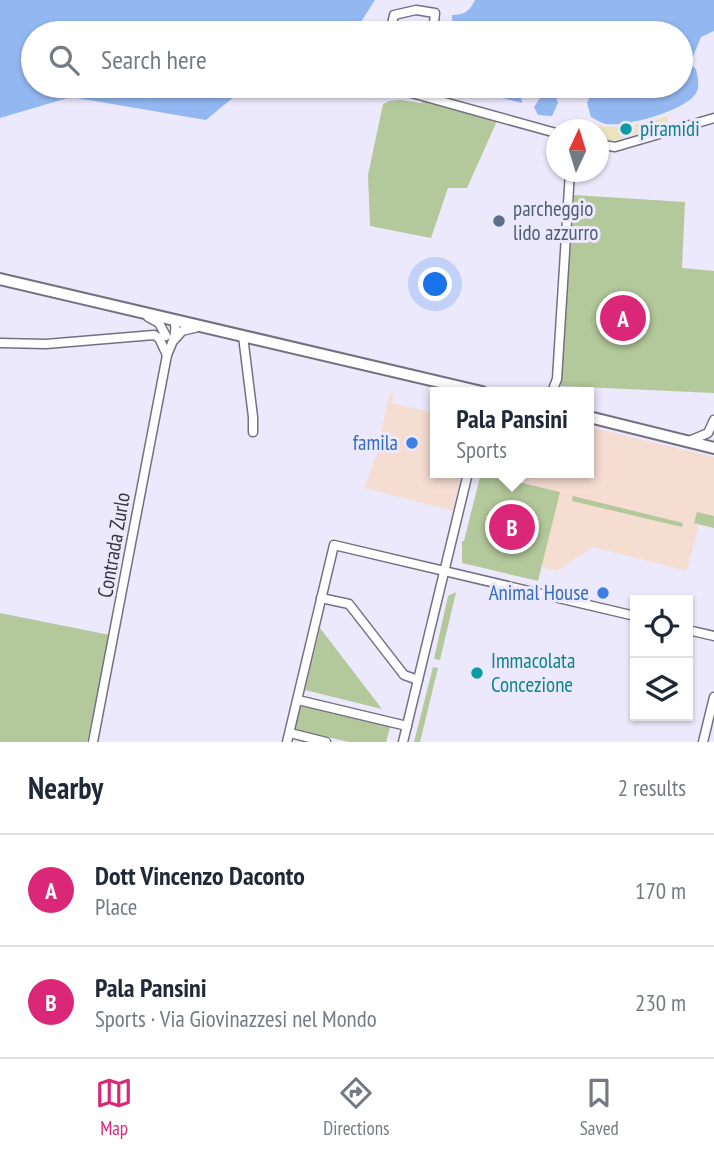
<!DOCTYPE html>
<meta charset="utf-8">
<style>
:root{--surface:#fff;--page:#f2f2f3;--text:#1f2937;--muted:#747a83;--line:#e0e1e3;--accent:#db2777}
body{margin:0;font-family:"PT Sans Narrow",sans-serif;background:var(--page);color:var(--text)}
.controls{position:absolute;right:21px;bottom:21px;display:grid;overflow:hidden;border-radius:0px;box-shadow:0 2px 5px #0004}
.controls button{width:63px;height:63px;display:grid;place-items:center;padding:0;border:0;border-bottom:2px solid var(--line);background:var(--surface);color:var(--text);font:35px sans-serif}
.compass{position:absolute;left:546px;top:119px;width:63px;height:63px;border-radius:50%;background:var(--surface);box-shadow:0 2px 5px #0004;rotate:4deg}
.you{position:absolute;left:436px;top:285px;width:24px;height:24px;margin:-18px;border:5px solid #fff;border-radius:50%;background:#1a73e8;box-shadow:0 0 0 10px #1a73e833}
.badge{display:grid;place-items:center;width:46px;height:46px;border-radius:50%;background:var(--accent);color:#fff;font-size:23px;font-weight:700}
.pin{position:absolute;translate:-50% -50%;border:4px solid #fff;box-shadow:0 2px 7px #0006}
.popup{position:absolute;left:430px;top:387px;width:164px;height:91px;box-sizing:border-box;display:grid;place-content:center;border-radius:0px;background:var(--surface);filter:drop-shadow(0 2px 5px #0005);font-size:23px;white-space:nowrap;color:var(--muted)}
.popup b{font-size:26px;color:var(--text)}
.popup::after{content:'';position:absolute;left:50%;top:100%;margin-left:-14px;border:14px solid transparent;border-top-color:var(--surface)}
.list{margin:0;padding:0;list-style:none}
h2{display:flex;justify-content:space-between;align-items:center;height:91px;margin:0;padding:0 28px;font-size:30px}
h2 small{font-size:23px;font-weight:400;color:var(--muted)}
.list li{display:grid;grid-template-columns:46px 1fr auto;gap:21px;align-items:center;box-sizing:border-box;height:112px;padding:0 28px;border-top:2px solid var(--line)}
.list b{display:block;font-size:26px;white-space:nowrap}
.list p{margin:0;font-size:23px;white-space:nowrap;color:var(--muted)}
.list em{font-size:23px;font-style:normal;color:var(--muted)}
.icon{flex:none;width:38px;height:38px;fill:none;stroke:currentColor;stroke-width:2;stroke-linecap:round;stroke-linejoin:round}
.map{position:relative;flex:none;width:714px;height:742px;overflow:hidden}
.search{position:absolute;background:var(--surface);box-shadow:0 2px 5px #0004;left:21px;right:21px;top:21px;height:77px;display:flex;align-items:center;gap:18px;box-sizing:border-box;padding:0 24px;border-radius:38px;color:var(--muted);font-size:26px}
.sheet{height:315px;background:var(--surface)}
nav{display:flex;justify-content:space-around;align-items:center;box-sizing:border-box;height:98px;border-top:2px solid var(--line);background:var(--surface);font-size:19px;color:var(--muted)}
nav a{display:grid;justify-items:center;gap:4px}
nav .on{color:var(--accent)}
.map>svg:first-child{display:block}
.commercial{fill:#f5ddd2}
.green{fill:#b3c89b}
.sand{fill:#ece3bd}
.water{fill:#93b7f0}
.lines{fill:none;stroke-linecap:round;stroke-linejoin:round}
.street-casing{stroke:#737082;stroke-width:11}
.secondary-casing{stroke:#737082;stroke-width:14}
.street{stroke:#fff;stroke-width:8}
.secondary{stroke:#fff;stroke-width:10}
.culture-dot{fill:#0f9aa8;stroke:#ede9fd;stroke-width:2.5}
.service-dot{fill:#5c6f8a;stroke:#ede9fd;stroke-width:2.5}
.shop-dot{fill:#3f7fe0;stroke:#ede9fd;stroke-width:2.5}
.labels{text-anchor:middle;stroke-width:6;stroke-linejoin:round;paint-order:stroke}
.culture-label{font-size:21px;fill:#0d838f;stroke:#ede9fd;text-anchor:start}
.service-label{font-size:21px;fill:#4e5e75;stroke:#ede9fd;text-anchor:start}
.shop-label{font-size:21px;fill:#366cbe;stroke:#ede9fd;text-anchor:end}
.street-label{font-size:21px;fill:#37363d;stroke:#ede9fd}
</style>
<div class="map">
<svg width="714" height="742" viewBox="0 0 714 742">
<rect width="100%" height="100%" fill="#ede9fd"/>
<!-- commercial -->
<g class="commercial">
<path d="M 389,394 L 393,394 L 392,403 L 435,413 L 435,473 L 461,473 L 453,511 L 364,488 L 377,454 Z"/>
<path d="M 589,427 L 714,457 L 714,528 L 699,525 L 687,571 L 593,547 L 557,571 L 541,567 L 559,492 L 486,473 L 589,473 Z"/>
</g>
<!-- green -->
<g class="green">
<path d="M 400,100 L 421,103 L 425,100 L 497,121 L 467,188 L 448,188 L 431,238 L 370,226 L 368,175 L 383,104 L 389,101 Z"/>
<path d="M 574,195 L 685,202 L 682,268 L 714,271 L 714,393 L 561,386 Z"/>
<path d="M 481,473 L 560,492 L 538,581 L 462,563 L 462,541 L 464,541 Z"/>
<path d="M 573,496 L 683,523 L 682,527 L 572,501 Z"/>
<path d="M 697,512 L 714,516 L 714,528 L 694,523 Z"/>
<path d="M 456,592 L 440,660 L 434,659 L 448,596 Z"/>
<path d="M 0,613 L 110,635 L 87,742 L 0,742 Z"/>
<path d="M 320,628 L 382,709 L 305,690 Z"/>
<path d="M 433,667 L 438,668 L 420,742 L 414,742 Z"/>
<path d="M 301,705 L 390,727 L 386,742 L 349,742 L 294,729 Z"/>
</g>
<!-- sand -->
<path class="sand" d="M 667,116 L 669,125 L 612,141 L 599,137 L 598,130 L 595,129 L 597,125 C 619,131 646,122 667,116 Z"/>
<!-- water -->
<g class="water">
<path d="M 0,0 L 375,0 L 359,25 L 353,23 L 343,33 L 330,30 L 326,33 L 33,33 L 33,86 L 247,86 L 206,120 L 71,97 L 0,118 Z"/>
<path d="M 475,0 L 714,0 L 714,31 L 701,37 L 690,64 L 696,69 C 697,75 700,84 697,91 C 690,110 626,127 606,124 C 601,123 595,119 591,117 L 587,103 L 593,90 L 590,86 L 681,86 L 681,33 L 453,33 L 452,15 C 464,15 470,11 475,0 Z"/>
<path d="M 495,86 L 514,86 L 521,97 L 522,103 L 502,98 Z"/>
<path d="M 534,86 L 563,86 L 555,93 L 558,103 L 552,116 L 538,115 L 534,107 L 540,98 Z"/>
</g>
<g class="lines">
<!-- street casing -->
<g class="street-casing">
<g id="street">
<path d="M 390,33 L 394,15 L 416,10 L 435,13 L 433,33"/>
<path d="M 395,86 L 408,92 L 556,133"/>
<path d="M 425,86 L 435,98"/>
<path d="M 320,90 L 326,86"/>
<path d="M 598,144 L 615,147 L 714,118"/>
<path d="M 148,317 L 159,323 L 166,336"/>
<path d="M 243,336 L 253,417 L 253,432"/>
<path d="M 174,340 L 182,331 L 198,327"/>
<path d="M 0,343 L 46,344 L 154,335 L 159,338 L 167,355"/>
<path d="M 552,392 L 557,379 L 570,172"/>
<path d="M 689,441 L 708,433 L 714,420"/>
<path d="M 321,598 L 349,604 L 404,675 L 418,680"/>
<path d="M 688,630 L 714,636"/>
<path d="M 298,700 L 407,726"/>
<path d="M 290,733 L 326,742"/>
<path d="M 93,742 L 167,355 C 172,343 178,333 174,320"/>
<path d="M 287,742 L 334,545 L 635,616"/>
<path d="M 403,742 L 468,473"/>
<path d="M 703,742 L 714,697"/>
</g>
</g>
<!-- secondary casing -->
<g class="secondary-casing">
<g id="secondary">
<path d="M 0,279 L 482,392"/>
<path d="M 589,417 L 714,448"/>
</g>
</g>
<!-- street -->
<use href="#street" class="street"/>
<!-- secondary -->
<use href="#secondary" class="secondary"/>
</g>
<!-- markers -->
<g class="culture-dot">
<circle cx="626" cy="129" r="7"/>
<circle cx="477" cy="673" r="7"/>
</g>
<circle class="service-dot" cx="499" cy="221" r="7"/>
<g class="shop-dot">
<circle cx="412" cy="443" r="7"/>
<circle cx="603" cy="593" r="7"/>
</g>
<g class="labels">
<!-- culture labels -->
<g class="culture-label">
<text x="640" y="136">piramidi</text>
<text x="491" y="668">Immacolata<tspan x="491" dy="24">Concezione</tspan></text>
</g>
<!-- service labels -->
<g class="service-label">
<text x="513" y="216">parcheggio<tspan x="513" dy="24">lido azzurro</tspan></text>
</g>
<!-- shop labels -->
<g class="shop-label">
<text x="398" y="450">famila</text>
<text x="589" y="600">Animal House</text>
</g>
<!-- street labels -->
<g class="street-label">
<text transform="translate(114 545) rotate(-80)" y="7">Contrada Zurlo</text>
</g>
</g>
</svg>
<div class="controls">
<button><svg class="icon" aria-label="locate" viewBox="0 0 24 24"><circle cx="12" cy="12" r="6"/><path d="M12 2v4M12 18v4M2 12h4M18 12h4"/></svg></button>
<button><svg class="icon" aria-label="layers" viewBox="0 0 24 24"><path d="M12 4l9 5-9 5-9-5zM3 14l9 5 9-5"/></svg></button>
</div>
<svg class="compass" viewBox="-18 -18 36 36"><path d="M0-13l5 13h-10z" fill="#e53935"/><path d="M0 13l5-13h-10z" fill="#747a83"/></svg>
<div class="you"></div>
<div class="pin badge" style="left:623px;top:318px">A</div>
<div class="pin badge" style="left:512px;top:527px">B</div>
<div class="popup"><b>Pala Pansini</b>Sports</div>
<div class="search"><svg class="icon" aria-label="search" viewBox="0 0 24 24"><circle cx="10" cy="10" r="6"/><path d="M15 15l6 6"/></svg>Search here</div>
</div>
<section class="sheet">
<h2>Nearby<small>2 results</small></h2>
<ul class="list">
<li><span class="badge">A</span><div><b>Dott Vincenzo Daconto</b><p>Place</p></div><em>170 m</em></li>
<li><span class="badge">B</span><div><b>Pala Pansini</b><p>Sports · Via Giovinazzesi nel Mondo</p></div><em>230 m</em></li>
</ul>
</section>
<nav>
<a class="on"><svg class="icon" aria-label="map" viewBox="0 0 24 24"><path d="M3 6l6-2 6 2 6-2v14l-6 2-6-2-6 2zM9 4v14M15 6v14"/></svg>Map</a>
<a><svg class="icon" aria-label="directions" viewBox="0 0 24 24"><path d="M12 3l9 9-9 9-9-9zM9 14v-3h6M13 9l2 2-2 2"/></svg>Directions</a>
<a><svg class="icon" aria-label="saved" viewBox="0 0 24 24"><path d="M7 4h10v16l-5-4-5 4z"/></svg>Saved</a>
</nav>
